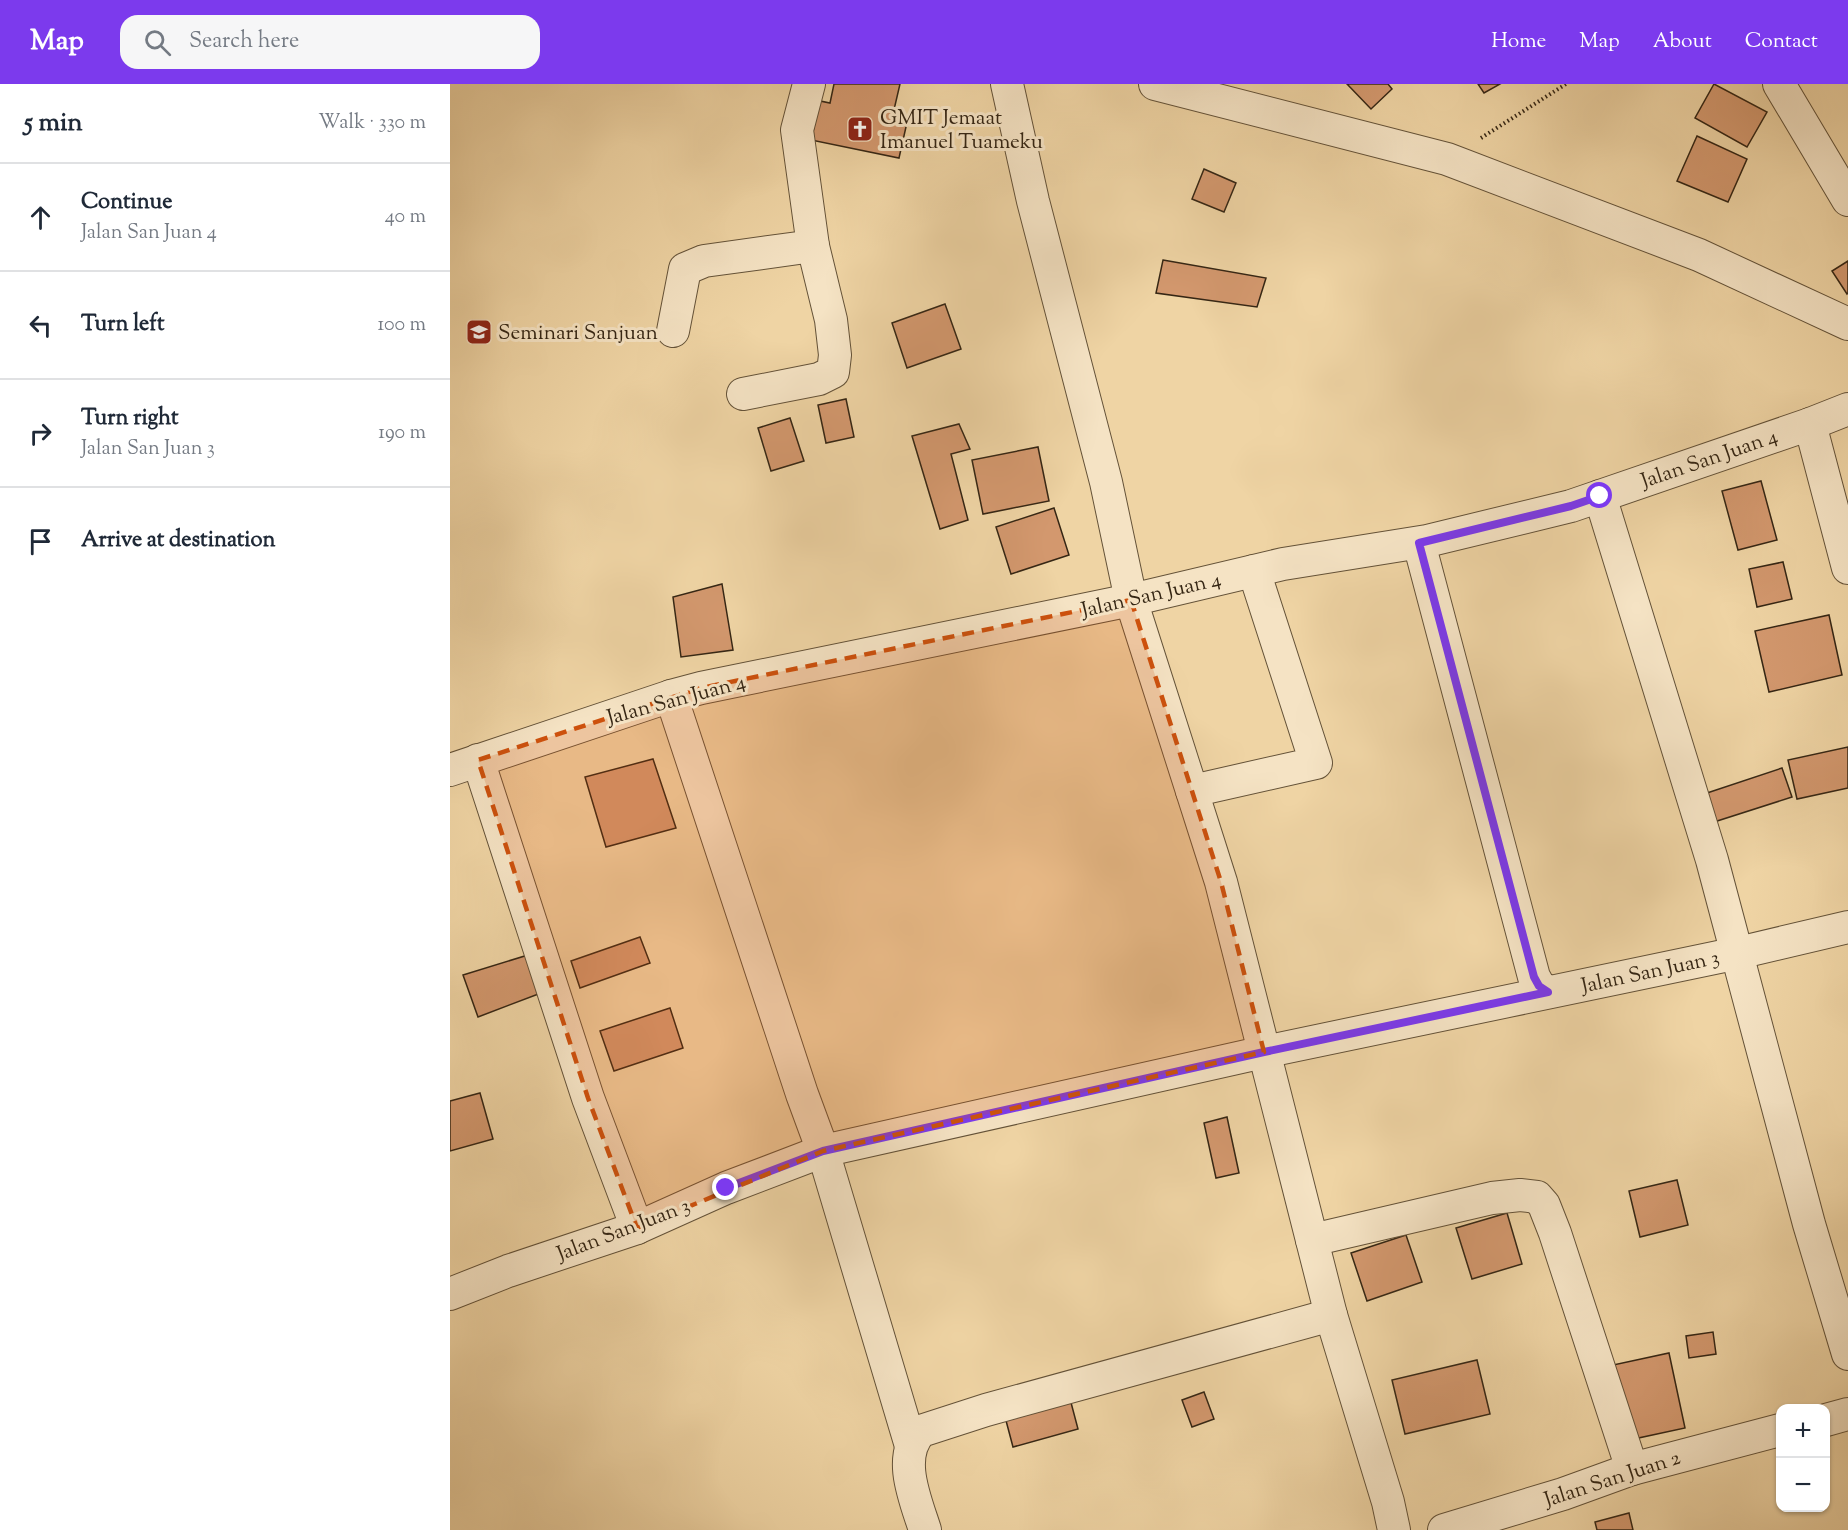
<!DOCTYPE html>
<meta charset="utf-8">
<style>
:root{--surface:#fff;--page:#f6f6f7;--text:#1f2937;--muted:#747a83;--line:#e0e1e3;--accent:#7c3aed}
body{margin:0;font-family:"Sorts Mill Goudy",serif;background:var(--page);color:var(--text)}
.controls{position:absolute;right:18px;bottom:18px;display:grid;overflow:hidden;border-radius:12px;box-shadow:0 2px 4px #0004}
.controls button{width:54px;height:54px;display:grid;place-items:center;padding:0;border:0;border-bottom:2px solid var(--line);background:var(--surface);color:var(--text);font:30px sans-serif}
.stop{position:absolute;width:18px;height:18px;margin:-14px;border:4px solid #7c3aed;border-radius:50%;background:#fff}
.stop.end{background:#7c3aed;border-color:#fff;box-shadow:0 2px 6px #0008}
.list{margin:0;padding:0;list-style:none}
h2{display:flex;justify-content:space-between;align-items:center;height:78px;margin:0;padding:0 24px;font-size:26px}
h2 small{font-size:20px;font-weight:400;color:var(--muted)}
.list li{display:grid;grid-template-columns:39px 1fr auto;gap:18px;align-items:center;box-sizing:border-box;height:108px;padding:0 24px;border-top:2px solid var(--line)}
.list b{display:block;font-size:22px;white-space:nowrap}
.list p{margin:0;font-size:20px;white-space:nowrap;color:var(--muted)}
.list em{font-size:20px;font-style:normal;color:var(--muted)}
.icon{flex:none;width:33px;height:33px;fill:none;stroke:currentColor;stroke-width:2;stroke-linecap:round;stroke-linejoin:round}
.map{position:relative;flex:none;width:1398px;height:1446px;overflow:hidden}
header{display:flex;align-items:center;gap:36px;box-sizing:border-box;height:84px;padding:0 30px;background:var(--accent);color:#fff}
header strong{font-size:28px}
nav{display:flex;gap:33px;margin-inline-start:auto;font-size:21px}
.search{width:420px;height:54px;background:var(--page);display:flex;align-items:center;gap:15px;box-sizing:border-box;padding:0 21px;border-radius:18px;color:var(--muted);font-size:22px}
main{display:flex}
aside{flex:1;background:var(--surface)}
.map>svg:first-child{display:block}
.building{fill:#d3986e;stroke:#352614;stroke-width:1.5}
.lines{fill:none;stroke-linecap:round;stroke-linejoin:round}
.street-casing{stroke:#645238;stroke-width:34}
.path{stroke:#352614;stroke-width:4;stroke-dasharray:1.5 3;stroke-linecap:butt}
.street{stroke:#f5e3c4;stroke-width:32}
.route{stroke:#7c3aed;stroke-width:8}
.marked{fill:#cd510d;fill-opacity:0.2;stroke:#cd510d;stroke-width:4.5;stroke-dasharray:12 8;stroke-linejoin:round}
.labels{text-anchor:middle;stroke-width:6;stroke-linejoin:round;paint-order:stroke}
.poi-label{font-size:21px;fill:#352614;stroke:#f5e3c4;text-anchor:start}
.street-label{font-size:21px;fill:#352614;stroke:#f5e3c4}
</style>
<header>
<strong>Map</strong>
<div class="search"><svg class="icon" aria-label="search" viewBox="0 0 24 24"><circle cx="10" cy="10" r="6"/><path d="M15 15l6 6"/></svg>Search here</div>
<nav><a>Home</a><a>Map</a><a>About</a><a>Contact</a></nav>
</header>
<main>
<aside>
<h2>5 min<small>Walk · 330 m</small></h2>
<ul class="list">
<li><svg class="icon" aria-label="ahead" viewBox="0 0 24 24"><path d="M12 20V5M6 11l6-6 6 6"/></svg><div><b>Continue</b><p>Jalan San Juan 4</p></div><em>40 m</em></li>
<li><svg class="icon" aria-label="left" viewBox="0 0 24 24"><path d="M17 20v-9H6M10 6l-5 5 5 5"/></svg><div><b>Turn left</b></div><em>100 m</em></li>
<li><svg class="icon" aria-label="right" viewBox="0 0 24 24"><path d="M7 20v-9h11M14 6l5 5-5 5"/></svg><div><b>Turn right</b><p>Jalan San Juan 3</p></div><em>190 m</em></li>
<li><svg class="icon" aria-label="arrive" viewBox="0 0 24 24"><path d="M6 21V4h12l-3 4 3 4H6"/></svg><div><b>Arrive at destination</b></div></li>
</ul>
</aside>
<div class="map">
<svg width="1398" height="1446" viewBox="0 0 1398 1446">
<rect width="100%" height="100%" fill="#efd4a4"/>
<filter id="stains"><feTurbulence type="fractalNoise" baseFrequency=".00333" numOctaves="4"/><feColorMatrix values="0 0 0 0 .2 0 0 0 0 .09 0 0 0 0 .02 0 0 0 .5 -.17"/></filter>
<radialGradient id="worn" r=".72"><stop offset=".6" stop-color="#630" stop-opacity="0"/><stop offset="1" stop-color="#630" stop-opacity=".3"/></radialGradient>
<!-- building -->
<g class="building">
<path d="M 384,0 L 450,0 L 443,30 L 458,34 L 449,74 L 361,56 L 370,17 L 380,19 Z"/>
<path d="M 897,0 L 938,0 L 942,5 L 921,25 Z"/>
<path d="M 1028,0 L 1050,0 L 1034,9 Z"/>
<path d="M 1264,0 L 1317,28 L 1297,63 L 1245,34 Z"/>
<path d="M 1247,52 L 1297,75 L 1278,118 L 1227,97 Z"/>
<path d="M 754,85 L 786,99 L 774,128 L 742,115 Z"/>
<path d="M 713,176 L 816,194 L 807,223 L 706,209 Z"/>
<path d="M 1398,177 L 1398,209 L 1397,210 L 1382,187 Z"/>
<path d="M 495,220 L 511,265 L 457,284 L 442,239 Z"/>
<path d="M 396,315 L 404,353 L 376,359 L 368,321 Z"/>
<path d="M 340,334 L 354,377 L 321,387 L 308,344 Z"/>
<path d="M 509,340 L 520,365 L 501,370 L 518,436 L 490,445 L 462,352 Z"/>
<path d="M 588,363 L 599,417 L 533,430 L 522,376 Z"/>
<path d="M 1311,397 L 1327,456 L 1288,466 L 1272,407 Z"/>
<path d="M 604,424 L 619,471 L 561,490 L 546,443 Z"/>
<path d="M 1333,478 L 1342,515 L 1307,523 L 1299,485 Z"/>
<path d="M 272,500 L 283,566 L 231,573 L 223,513 Z"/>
<path d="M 1379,531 L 1392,591 L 1319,608 L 1305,547 Z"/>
<path d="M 1398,663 L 1398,704 L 1347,715 L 1338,676 Z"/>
<path d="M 203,675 L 226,744 L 156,763 L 135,693 Z"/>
<path d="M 1332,684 L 1342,713 L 1264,738 L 1254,710 Z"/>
<path d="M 190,853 L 200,879 L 130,904 L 121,877 Z"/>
<path d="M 78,871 L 91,909 L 28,933 L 13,891 Z"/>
<path d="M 220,924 L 233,964 L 164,987 L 150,947 Z"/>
<path d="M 30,1009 L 43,1055 L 0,1067 L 0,1017 Z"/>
<path d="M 777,1033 L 789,1089 L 766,1094 L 754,1039 Z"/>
<path d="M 1227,1096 L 1238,1141 L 1190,1153 L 1179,1107 Z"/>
<path d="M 1057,1129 L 1072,1180 L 1022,1195 L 1006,1144 Z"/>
<path d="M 956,1151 L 972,1198 L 917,1217 L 901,1169 Z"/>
<path d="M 1263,1248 L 1266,1270 L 1239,1274 L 1236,1252 Z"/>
<path d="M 1219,1269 L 1235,1344 L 1179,1356 L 1163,1281 Z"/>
<path d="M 1027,1276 L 1040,1330 L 955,1350 L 942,1296 Z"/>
<path d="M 754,1308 L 764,1335 L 742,1343 L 732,1316 Z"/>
<path d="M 619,1311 L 628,1345 L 563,1363 L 554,1329 Z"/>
<path d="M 1179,1429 L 1183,1446 L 1147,1446 L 1145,1438 Z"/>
</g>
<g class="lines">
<!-- street casing -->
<g class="street-casing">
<g id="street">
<path d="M 557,0 L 583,117 L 656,398 L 681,516 L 771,798 L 881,1231 L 938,1418 L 944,1446"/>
<path d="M 705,0 L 997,75 L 1249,171 L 1398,240"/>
<path d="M 1329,0 L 1398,116"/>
<path d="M 223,247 L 235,185 L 254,177 L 363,162"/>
<path d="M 293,310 L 369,295 L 383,288 L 385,271 L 381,236 L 363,162 L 347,46 L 359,0"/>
<path d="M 1360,340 L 1398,484"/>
<path d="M 1150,412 L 1262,776 L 1359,1140 L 1398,1270"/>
<path d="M 969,459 L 1084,893 L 1089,902 L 1098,908"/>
<path d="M 221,612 L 352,1010 L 373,1067 L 461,1362"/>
<path d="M 28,676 L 138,1014 L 187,1144"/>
<path d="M 0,686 L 221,612 L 251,604 L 681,516 L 833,480 L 977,457 L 1121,422 L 1360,340 L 1398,325"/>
<path d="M 742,707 L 866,679 L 804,487"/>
<path d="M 862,1156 L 1042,1114 L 1070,1111 L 1087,1113 L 1094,1121 L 1105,1149 L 1182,1385"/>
<path d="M 0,1210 L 58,1187 L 187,1144 L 276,1104 L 373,1067 L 814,968 L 1288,869 L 1398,843"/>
<path d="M 1376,1336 L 1398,1330"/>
<path d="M 475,1446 C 466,1417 446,1373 471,1347 L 536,1326 L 881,1231"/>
<path d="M 994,1446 L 1113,1410 L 1182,1385 L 1330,1346"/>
</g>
</g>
<!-- path -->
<path class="path" d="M 1031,54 L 1116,0"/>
<!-- street -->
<use href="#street" class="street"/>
</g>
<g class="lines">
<!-- route -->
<path class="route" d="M 276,1104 L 373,1067 L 814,968 L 1098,908 L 1089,902 L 1084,893 L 969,459 L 1121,422 L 1150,412"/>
</g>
<!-- marked area -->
<path class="marked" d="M 681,516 L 771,798 L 814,968 L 373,1067 L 187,1144 L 138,1014 L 28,676 L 251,604 Z"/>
<!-- icons -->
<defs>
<g id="church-square" transform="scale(1.35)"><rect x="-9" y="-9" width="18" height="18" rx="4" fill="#8f2418" stroke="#f5e3c4"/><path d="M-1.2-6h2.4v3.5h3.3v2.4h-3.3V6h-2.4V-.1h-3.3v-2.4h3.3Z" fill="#fff"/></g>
<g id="university-square" transform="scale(1.35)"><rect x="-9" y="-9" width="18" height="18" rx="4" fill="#8f2418" stroke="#f5e3c4"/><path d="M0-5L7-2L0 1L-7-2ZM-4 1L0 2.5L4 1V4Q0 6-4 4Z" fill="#fff"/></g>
</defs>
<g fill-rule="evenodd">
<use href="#church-square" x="410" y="45"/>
<use href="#university-square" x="29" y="248"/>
</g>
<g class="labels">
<!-- poi labels -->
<g class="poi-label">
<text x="430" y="40">GMIT Jemaat<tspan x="430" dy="24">Imanuel Tuameku</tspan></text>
<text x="48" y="255">Seminari Sanjuan</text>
</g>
<!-- street labels -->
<g class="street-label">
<text transform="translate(1259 374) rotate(-19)" y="7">Jalan San Juan 4</text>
<text transform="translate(701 510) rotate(-13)" y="7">Jalan San Juan 4</text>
<text transform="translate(226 615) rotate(-15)" y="7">Jalan San Juan 4</text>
<text transform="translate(1200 887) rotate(-12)" y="7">Jalan San Juan 3</text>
<text transform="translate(173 1145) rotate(-21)" y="7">Jalan San Juan 3</text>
<text transform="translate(1162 1394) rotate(-18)" y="7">Jalan San Juan 2</text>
</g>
</g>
<rect width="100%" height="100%" filter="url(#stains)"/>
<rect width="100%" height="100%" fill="url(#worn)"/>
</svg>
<div class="controls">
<button>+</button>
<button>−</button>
</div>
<div class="stop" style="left:1150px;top:412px"></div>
<div class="stop end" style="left:276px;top:1104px"></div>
</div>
</main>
